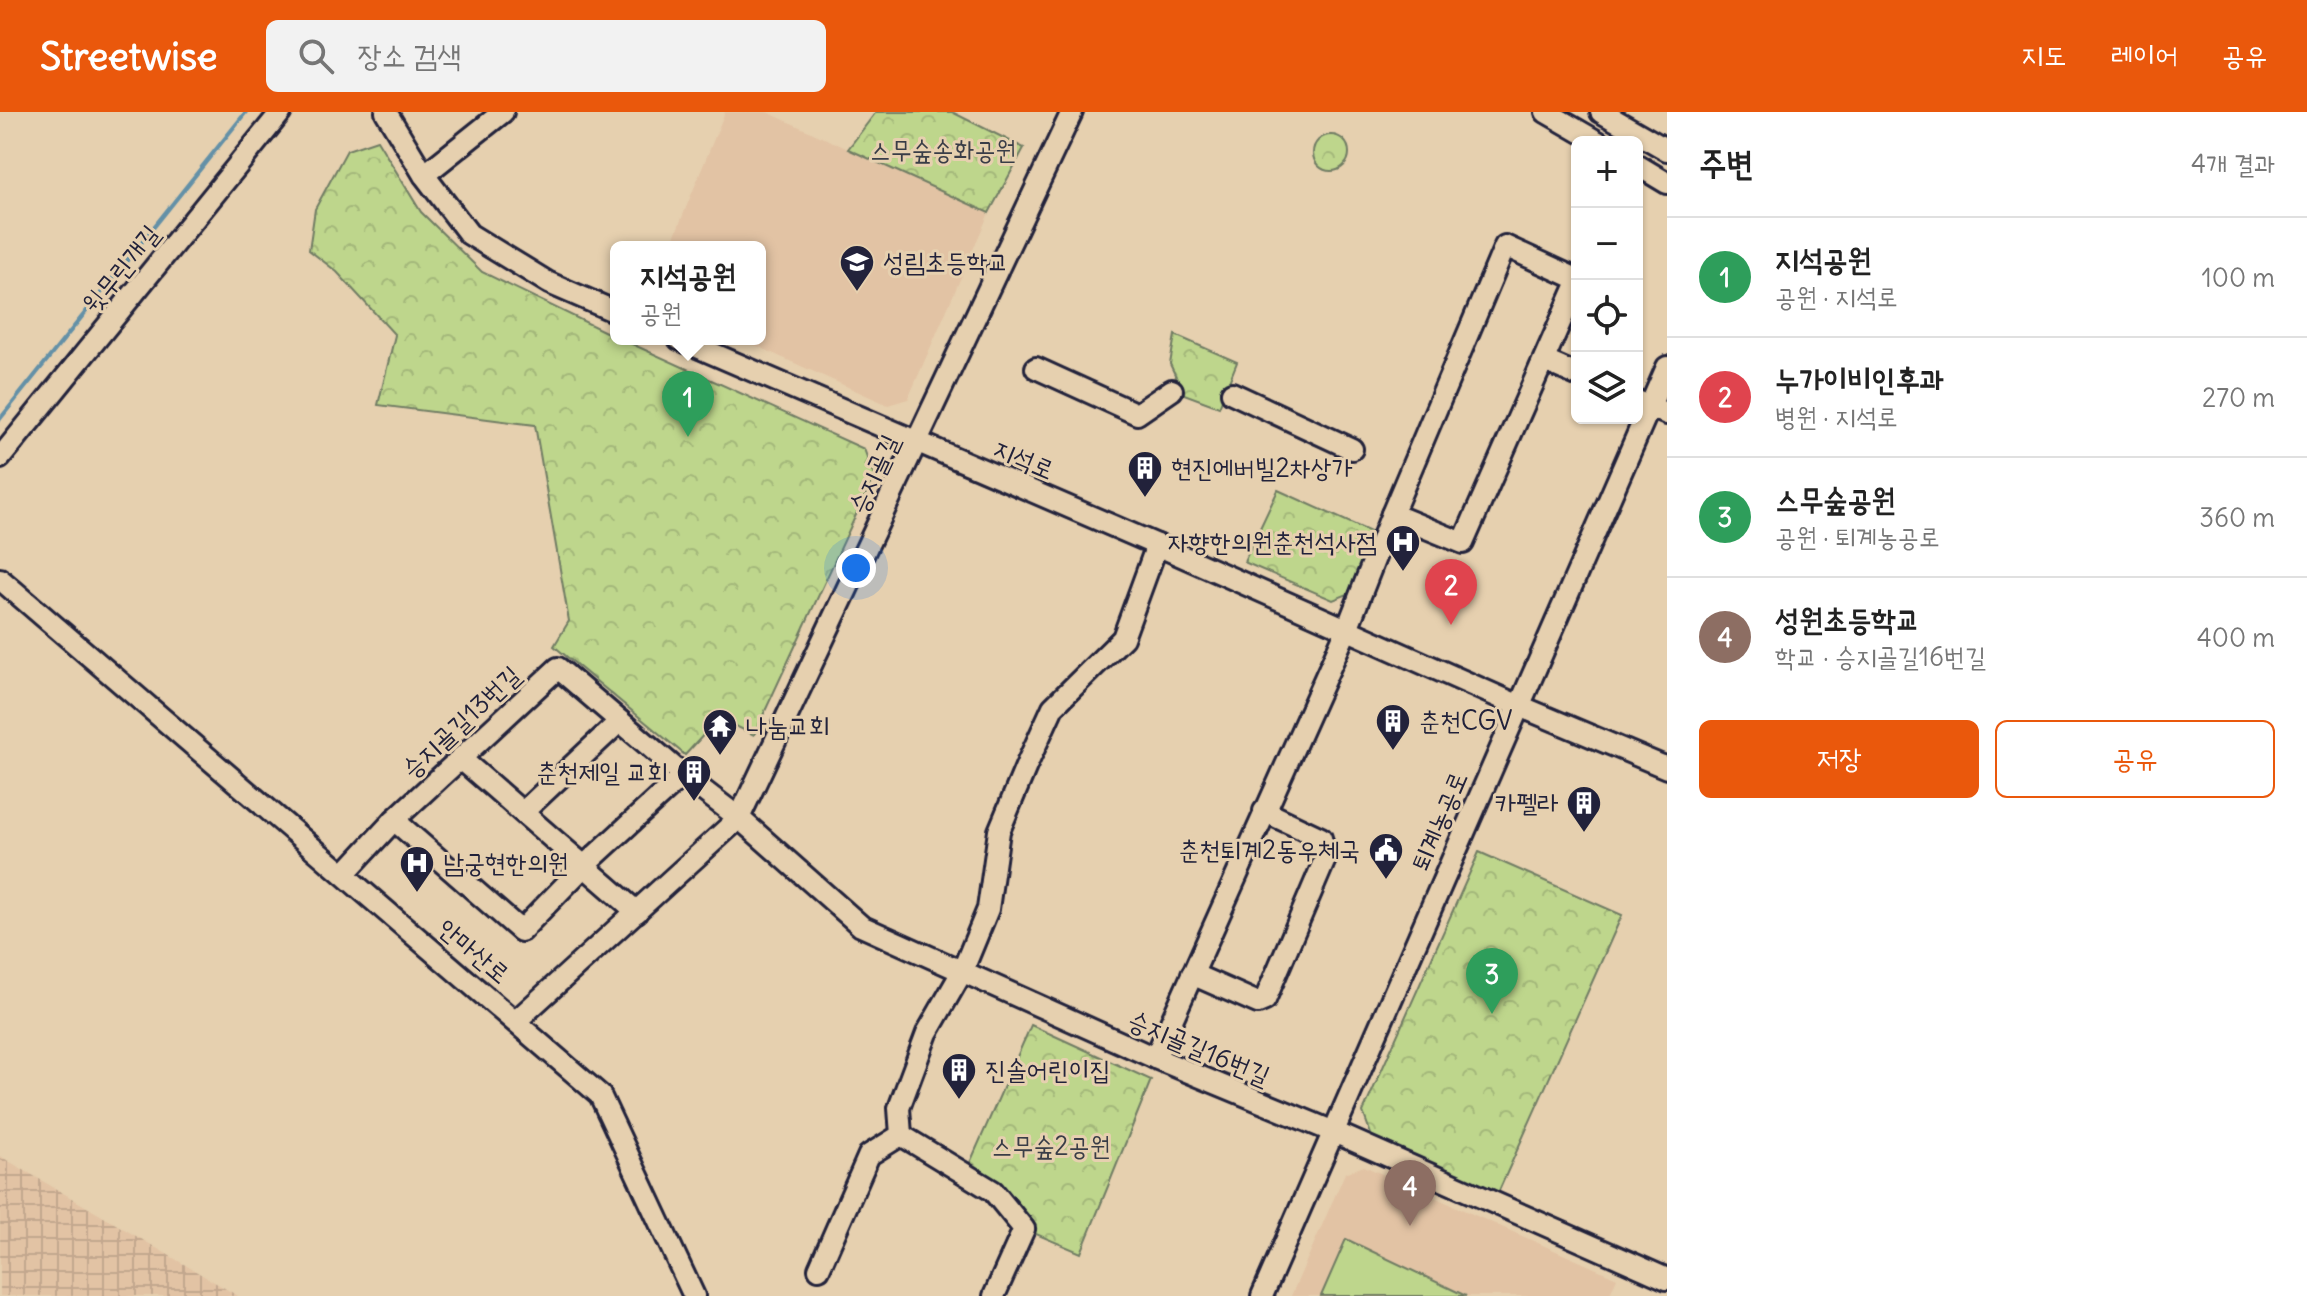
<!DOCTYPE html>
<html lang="ko">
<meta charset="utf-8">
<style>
:root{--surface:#fff;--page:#f2f2f2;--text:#222;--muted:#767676;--line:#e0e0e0;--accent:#ea580c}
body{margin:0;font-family:Delius,"Poor Story",sans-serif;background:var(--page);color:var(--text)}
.controls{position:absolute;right:24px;top:24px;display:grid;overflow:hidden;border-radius:12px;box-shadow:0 2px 6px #0004}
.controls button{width:72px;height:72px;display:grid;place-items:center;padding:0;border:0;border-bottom:2px solid var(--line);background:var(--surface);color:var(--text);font:40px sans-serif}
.you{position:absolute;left:856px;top:456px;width:28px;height:28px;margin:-20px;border:6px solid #fff;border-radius:50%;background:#1a73e8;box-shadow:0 0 0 12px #1a73e833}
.badge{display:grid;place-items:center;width:52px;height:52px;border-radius:50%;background:var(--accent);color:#fff;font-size:26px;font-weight:700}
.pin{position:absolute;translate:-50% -66px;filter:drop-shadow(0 2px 4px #0008)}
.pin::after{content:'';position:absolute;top:42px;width:28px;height:24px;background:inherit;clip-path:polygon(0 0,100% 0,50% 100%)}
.popup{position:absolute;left:610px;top:129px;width:156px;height:104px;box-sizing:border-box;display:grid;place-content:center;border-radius:12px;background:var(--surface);filter:drop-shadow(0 2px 6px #0005);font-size:26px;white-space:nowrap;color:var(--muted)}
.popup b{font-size:30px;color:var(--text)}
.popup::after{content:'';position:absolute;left:50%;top:100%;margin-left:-16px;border:16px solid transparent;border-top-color:var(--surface)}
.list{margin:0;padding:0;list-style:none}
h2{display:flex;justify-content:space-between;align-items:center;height:104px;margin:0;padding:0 32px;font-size:34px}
h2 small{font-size:26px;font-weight:400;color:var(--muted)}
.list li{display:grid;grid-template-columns:52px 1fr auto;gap:24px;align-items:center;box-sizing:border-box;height:120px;padding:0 32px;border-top:2px solid var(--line)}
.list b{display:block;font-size:30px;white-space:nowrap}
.list p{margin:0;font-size:26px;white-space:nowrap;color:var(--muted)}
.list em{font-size:26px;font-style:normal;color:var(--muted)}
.actions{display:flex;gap:16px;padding:24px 32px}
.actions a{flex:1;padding:18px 0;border:2px solid var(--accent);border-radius:12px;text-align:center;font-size:28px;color:var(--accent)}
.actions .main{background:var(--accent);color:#fff}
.icon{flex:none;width:44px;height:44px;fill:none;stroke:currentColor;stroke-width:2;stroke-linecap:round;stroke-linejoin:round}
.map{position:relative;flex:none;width:1667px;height:1184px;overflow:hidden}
header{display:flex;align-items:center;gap:48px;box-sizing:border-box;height:112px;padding:0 40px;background:var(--accent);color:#fff}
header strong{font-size:38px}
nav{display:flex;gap:44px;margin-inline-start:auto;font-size:28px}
.search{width:560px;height:72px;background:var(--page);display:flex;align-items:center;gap:20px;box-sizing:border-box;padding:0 28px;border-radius:12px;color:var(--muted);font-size:30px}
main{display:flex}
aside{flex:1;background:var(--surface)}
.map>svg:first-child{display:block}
.built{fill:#e2c3a4}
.industrial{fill:url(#industrial-grid)}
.green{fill:#bed68c;stroke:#707c64;stroke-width:2}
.park{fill:url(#park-crowns);stroke:#707c64;stroke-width:2}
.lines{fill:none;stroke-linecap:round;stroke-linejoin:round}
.stream{stroke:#6390a7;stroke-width:4}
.minor-casing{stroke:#22223b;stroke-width:26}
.minor{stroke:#e6d0af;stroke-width:20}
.labels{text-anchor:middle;stroke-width:6;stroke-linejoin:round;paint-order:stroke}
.park-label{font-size:26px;fill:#393d47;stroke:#e6d0af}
.poi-label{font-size:26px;fill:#22223b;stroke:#e6d0af;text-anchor:start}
.street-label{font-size:26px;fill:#22223b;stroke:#e6d0af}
</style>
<header>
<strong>Streetwise</strong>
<div class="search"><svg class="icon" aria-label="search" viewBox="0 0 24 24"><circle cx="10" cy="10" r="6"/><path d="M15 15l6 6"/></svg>장소 검색</div>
<nav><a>지도</a><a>레이어</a><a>공유</a></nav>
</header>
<main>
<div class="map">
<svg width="1667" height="1184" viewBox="0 0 1667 1184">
<defs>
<pattern id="industrial-grid" width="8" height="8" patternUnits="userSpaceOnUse" patternTransform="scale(2)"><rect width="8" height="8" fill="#e2c3a4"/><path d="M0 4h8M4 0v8" fill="none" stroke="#c2a78e"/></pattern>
<pattern id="park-crowns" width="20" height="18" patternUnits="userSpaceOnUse" patternTransform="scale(2)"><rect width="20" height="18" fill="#bed68c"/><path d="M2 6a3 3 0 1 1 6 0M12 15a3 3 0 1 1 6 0" fill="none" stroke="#a3b77a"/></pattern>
</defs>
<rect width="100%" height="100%" fill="#e6d0af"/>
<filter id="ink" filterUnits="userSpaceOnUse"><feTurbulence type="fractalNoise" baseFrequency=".0125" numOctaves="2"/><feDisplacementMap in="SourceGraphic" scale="16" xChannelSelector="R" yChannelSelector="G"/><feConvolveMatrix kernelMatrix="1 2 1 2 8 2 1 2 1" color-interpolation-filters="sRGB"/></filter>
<g filter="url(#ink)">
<!-- built -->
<g class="built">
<path d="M 725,0 L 767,0 L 989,101 L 908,287 L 888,293 L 741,227 L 760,227 L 760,135 L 670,135 Z"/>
<path d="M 1364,1054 L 1617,1166 L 1609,1184 L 1291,1184 L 1345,1061 Z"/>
</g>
<!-- industrial -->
<path class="industrial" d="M 0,1044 L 238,1184 L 0,1184 Z"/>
<!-- green -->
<path class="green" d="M 1346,1127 L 1466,1184 L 1321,1184 Z"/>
<!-- park -->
<g class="park">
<path d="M 876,0 L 952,0 L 1024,36 L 989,101 L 848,37 Z"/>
<circle cx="1331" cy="41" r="18"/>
<path d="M 377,28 L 421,100 L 482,160 L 616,225 L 616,227 L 621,227 L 864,337 L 874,364 L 754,623 L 719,606 L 685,643 L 554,534 L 569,509 L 535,313 L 378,293 L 395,223 L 337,160 L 309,138 L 315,97 L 347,38 Z"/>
<path d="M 1175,223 L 1237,250 L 1219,295 L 1184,282 L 1170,252 Z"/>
<path d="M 1278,378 L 1375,422 L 1348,482 L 1333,488 L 1244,450 Z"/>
<path d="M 1479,740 L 1622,803 L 1498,1081 L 1372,1025 L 1363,1000 Z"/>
<path d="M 1031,913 L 1151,968 L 1081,1141 L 1024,1117 L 965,1062 Z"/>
</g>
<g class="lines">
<!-- stream -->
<path class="stream" d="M 0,307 L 246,0"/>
<!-- minor casing -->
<g class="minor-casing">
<g id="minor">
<path d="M 386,0 L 424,63 L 469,122 L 549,171 L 616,200"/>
<path d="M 1546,0 L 1598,30"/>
<path d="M 1601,0 L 1667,38"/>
<path d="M 1637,53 L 1667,71"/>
<path d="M 424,63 L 503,0"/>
<path d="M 679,227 L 1157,433 L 1517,593 L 1667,656"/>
<path d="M 1545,249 L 1577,263"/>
<path d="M 1036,256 L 1137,302 L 1172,278"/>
<path d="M 1232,281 L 1352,337"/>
<path d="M 1637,289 L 1667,302"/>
<path d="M 0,346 L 281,0"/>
<path d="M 1392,402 L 1463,431 L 1577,172"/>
<path d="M 0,467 L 600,983 L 694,1184"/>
<path d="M 460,646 L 637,800"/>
<path d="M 523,700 L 620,609"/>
<path d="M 394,708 L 521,819 L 585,753 L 683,663"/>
<path d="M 344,762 L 394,708 L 558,556 L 683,663 L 739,706 L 861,814 L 1155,946 L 1334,1020 L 1667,1167"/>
<path d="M 1192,862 L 1258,891 L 1265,888 L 1326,745 L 1321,726 L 1264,699"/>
<path d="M 516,909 L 739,706 L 1072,0"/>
<path d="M 1155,946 L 1347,517 L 1392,402 L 1505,134 L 1577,167"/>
<path d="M 901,1023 L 993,1079 L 1024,1117 L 994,1184"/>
<path d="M 819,1157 L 869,1043 L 901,1023 L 899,996 L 927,921 L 962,860 L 988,797 L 999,719 L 1027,652 L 1053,595 L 1123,526 L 1157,433"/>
<path d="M 1262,1184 L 1667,255"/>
</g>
</g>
<!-- minor -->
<use href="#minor" class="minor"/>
</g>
</g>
<!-- icons -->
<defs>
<g id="school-pin" transform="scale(1.8)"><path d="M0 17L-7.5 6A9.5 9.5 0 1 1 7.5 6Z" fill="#22223b" stroke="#e6d0af"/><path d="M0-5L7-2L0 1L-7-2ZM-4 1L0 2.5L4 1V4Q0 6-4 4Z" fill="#fff"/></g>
<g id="building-pin" transform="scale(1.8)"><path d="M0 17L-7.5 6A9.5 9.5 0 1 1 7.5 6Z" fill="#22223b" stroke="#e6d0af"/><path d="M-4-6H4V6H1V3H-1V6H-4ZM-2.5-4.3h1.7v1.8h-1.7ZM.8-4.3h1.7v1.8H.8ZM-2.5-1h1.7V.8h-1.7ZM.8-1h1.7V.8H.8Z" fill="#fff"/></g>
<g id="hospital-pin" transform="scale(1.8)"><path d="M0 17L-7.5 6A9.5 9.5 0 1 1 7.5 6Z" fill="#22223b" stroke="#e6d0af"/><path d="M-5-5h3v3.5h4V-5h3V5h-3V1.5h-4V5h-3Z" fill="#fff"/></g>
<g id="temple-pin" transform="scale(1.8)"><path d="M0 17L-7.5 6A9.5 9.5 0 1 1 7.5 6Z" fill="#22223b" stroke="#e6d0af"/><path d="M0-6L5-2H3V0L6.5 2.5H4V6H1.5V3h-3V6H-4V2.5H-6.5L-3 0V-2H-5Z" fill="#fff"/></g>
<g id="civic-pin" transform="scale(1.8)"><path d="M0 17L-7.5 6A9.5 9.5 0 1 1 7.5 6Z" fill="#22223b" stroke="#e6d0af"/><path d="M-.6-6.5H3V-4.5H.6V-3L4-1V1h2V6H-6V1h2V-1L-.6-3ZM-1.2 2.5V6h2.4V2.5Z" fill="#fff"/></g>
</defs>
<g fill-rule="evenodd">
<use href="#school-pin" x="857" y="150"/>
<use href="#building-pin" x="1145" y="356"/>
<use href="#hospital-pin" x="1403" y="430"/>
<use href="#building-pin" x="1393" y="609"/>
<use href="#temple-pin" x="720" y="614"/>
<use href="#building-pin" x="694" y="660"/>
<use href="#building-pin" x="1584" y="691"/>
<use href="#civic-pin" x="1386" y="738"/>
<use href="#hospital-pin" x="417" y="751"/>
<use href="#building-pin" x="959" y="958"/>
</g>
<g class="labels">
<!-- park labels -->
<g class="park-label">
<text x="943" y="47">스무숲송화공원</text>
<text x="1051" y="1043">스무숲2공원</text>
</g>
<!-- poi labels -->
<g class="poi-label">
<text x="883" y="159">성림초등학교</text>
<text x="1171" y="365">현진에버빌2차상가</text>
<text x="1377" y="439" text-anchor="end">자향한의원춘천석사점</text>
<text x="1419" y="618">춘천CGV</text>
<text x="746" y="623">나눔교회</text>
<text x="668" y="669" text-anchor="end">춘천제일 교회</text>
<text x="1558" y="700" text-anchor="end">카펠라</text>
<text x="1360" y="747" text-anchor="end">춘천퇴계2동우체국</text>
<text x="443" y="760">남궁현한의원</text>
<text x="985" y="967">진솔어린이집</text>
</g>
<!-- street labels -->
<g class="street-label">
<text transform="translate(121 157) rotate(-51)" y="9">윗무린개길</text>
<text transform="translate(1024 347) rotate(23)" y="9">지석로</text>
<text transform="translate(874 362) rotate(-65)" y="9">승지골길</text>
<text transform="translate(461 610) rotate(-43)" y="9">승지골길13번길</text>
<text transform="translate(1439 709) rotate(-67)" y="9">퇴계농공로</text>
<text transform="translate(474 839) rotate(40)" y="9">안마산로</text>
<text transform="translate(1199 936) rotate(23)" y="9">승지골길16번길</text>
</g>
</g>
</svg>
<div class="controls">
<button>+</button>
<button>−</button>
<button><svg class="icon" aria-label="locate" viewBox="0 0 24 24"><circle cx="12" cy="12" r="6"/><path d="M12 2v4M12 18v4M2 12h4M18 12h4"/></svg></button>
<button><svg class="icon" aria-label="layers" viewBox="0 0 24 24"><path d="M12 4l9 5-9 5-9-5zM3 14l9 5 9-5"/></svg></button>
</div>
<div class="you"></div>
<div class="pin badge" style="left:688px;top:325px;background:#2e9e5b">1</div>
<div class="popup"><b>지석공원</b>공원</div>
<div class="pin badge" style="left:1451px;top:513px;background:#e0444e">2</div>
<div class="pin badge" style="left:1492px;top:902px;background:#2e9e5b">3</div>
<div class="pin badge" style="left:1410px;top:1114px;background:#8d6e63">4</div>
</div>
<aside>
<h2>주변<small>4개 결과</small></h2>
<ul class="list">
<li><span class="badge" style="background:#2e9e5b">1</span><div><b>지석공원</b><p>공원 · 지석로</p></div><em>100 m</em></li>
<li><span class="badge" style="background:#e0444e">2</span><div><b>누가이비인후과</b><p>병원 · 지석로</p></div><em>270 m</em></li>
<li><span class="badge" style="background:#2e9e5b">3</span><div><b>스무숲공원</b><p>공원 · 퇴계농공로</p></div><em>360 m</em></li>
<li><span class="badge" style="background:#8d6e63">4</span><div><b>성원초등학교</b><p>학교 · 승지골길16번길</p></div><em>400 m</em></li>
</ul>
<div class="actions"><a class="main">저장</a><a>공유</a></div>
</aside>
</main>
